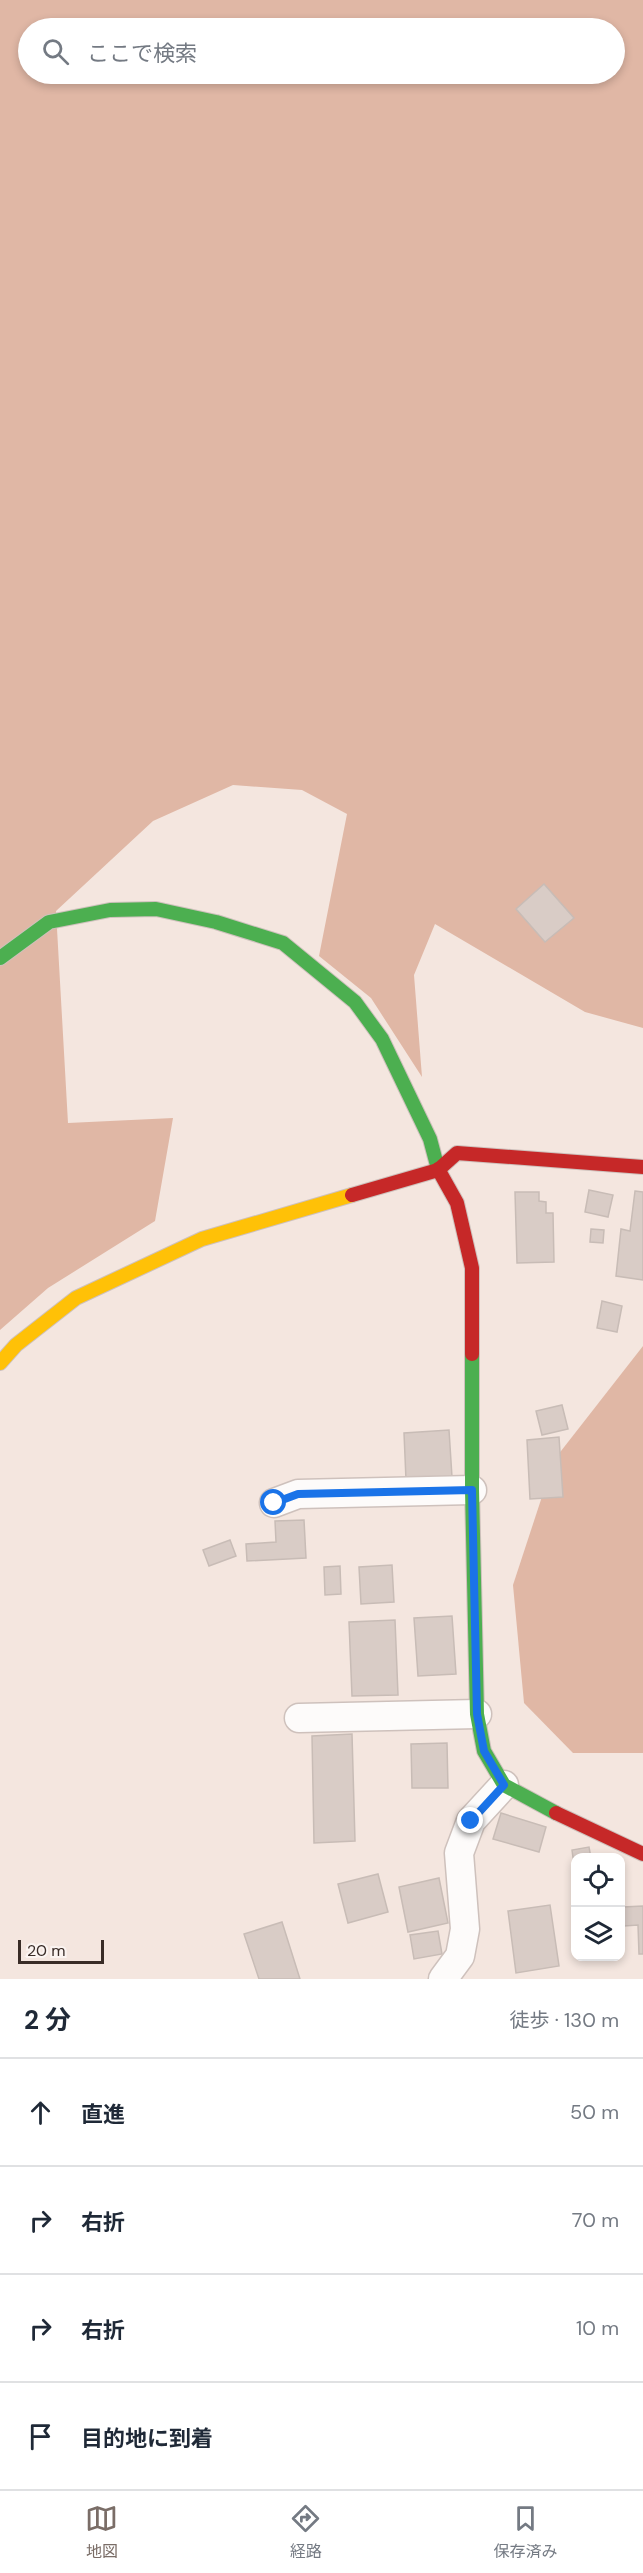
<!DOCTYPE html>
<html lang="ja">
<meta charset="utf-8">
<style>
:root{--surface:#fff;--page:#f6f6f7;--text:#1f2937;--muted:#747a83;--line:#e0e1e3;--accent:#7a6d67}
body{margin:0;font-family:"DM Sans","Noto Sans JP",sans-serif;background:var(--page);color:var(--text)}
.controls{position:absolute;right:18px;bottom:18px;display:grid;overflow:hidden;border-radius:12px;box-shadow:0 3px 9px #0003}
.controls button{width:54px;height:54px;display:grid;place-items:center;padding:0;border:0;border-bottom:2px solid var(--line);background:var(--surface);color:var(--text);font:30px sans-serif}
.scale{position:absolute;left:18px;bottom:15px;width:86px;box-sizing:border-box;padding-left:6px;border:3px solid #392c27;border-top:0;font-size:16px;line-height:21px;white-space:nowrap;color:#392c27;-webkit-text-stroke:4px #fbf4f1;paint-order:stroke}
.stop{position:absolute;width:18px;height:18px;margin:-14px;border:4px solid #1a73e8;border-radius:50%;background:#fff}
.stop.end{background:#1a73e8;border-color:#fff;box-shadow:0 2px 6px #0008}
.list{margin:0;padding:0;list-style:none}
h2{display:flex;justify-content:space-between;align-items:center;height:78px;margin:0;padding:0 24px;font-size:26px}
h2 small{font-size:20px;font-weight:400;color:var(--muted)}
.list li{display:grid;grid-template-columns:39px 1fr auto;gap:18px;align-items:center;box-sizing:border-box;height:108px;padding:0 24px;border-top:2px solid var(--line)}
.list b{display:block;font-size:22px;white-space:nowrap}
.list em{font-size:20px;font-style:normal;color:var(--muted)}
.icon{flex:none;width:33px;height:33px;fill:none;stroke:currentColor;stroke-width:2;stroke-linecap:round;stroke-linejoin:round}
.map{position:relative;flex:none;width:643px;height:1979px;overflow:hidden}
.search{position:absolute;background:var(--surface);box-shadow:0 3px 9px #0003;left:18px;right:18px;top:18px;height:66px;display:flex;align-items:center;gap:15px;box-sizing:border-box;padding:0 21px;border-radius:33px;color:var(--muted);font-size:22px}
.sheet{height:510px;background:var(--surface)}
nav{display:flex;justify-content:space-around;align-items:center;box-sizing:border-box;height:84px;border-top:2px solid var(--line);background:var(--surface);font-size:16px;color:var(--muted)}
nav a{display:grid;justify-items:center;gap:3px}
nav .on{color:var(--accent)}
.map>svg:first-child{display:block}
.forest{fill:#e0b7a5;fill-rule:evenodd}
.building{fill:#d9ccc6;stroke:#c8bcb6;stroke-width:1.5}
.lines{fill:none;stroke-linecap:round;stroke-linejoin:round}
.street-casing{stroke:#cec1bc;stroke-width:31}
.fast-casing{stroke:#cec1bc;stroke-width:16}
.slow-casing{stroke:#cec1bc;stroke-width:16}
.jam-casing{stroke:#cec1bc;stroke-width:16}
.street{stroke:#fdfbfa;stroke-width:28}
.fast{stroke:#4caf50;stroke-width:14}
.slow{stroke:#ffc107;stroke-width:14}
.jam{stroke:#c62828;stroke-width:14}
.route{stroke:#1a73e8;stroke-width:8}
</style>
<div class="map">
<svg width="643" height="1979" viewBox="0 0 643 1979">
<rect width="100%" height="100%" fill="#f4e6df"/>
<!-- forest -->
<g class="forest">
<path d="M 0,0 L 643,0 L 643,1028 L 585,1012 L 435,924 L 414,975 L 422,1077 L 371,998 L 319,956 L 347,814 L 302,790 L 233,785 L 153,821 L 56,911 L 68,1123 L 173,1118 L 155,1221 L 48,1288 L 0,1330 ZM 28,28 L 614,28 L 614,74 L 28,74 Z"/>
<path d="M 643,1346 L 643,1753 L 573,1753 L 524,1703 L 513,1585 L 554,1460 Z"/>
</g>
<!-- building -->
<g class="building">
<path d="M 544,884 L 574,918 L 545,942 L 516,909 Z"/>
<path d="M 589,1190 L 613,1195 L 608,1217 L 585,1212 Z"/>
<path d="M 635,1191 L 643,1192 L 643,1280 L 616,1276 L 621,1229 L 630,1231 Z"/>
<path d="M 515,1192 L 539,1192 L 539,1201 L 546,1202 L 546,1213 L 553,1213 L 554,1262 L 517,1263 Z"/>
<path d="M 591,1229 L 604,1230 L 603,1243 L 590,1242 Z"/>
<path d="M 602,1301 L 622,1306 L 617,1332 L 597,1328 Z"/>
<path d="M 562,1405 L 568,1429 L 542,1435 L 536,1411 Z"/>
<path d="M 449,1430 L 452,1477 L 406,1480 L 404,1433 Z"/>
<path d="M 559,1437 L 563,1497 L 530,1499 L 527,1440 Z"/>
<path d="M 304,1520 L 306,1558 L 247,1561 L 246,1544 L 276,1542 L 275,1521 Z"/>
<path d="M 230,1540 L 236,1556 L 209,1566 L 203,1550 Z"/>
<path d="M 392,1565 L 394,1602 L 361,1604 L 359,1567 Z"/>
<path d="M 340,1566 L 341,1594 L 325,1595 L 324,1567 Z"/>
<path d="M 452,1616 L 456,1674 L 418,1676 L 414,1618 Z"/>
<path d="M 395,1620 L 398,1695 L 352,1696 L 349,1622 Z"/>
<path d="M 352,1734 L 355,1841 L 314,1843 L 312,1736 Z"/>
<path d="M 447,1743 L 448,1788 L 412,1788 L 411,1744 Z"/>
<path d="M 501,1813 L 546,1827 L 539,1852 L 493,1839 Z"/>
<path d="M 589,1847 L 591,1858 L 576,1858 L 574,1865 L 572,1850 Z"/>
<path d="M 378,1874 L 388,1912 L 348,1923 L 338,1884 Z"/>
<path d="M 439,1878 L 448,1923 L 408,1932 L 399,1887 Z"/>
<path d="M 550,1905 L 559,1966 L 516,1973 L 508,1911 Z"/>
<path d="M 643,1906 L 643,1954 L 639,1954 L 638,1925 L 624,1926 L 623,1907 Z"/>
<path d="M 282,1922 L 300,1979 L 259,1979 L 244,1934 Z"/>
<path d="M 438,1931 L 442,1954 L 414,1959 L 410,1935 Z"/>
</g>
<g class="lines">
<!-- street casing -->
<g class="street-casing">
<g id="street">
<path d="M 274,1503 L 298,1494 L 472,1490"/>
<path d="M 299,1718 L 477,1714"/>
<path d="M 443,1979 L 460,1956 L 465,1929 L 459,1853 L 471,1821 L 504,1785"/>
</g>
</g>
<!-- fast casing -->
<g class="fast-casing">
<g id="fast">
<path d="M 0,958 L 49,922 L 110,910 L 156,909 L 216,922 L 283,943 L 355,1002 L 382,1039 L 430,1139 L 438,1169"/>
<path d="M 472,1354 L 472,1490 L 477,1714 L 484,1751 L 504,1785 L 556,1813"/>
</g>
</g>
<!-- slow casing -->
<g class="slow-casing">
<path id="slow" d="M 0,1363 L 16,1345 L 76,1298 L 202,1239 L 352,1195"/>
</g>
<!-- jam casing -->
<g class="jam-casing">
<g id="jam">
<path d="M 438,1169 L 457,1203 L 472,1268 L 472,1354"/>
<path d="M 352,1195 L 438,1170 L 457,1153 L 643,1167"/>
<path d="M 556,1813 L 643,1854"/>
</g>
</g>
<!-- street -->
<use href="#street" class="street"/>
<!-- fast -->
<use href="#fast" class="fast"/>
<!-- slow -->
<use href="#slow" class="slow"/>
<!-- jam -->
<use href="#jam" class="jam"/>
</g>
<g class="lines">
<!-- route -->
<path class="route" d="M 274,1503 L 298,1494 L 472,1490 L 477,1714 L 484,1751 L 504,1785 L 471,1821"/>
</g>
</svg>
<div class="controls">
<button><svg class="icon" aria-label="locate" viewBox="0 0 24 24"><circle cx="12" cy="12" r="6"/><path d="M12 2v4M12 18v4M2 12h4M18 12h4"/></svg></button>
<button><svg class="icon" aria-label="layers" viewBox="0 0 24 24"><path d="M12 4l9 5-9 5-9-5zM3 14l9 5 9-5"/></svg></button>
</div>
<div class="scale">20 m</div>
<div class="stop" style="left:274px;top:1503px"></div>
<div class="stop end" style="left:471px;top:1821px"></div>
<div class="search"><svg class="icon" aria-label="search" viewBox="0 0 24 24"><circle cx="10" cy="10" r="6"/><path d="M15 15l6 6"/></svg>ここで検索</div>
</div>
<section class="sheet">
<h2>2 分<small>徒歩 · 130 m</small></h2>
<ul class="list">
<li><svg class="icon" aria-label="ahead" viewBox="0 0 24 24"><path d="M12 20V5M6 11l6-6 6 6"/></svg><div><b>直進</b></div><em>50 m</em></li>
<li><svg class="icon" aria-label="right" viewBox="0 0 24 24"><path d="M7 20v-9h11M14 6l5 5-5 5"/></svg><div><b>右折</b></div><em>70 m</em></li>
<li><svg class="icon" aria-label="right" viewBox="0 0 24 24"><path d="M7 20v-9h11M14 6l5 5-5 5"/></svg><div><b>右折</b></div><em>10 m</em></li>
<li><svg class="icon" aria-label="arrive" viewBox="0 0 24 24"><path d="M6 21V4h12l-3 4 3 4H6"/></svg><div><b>目的地に到着</b></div></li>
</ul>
</section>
<nav>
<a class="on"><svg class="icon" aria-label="map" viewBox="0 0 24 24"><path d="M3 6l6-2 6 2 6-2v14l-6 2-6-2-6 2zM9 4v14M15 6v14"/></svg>地図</a>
<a><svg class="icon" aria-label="directions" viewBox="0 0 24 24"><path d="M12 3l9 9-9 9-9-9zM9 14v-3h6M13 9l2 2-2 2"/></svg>経路</a>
<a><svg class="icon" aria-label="saved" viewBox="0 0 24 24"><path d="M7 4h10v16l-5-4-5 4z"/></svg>保存済み</a>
</nav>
